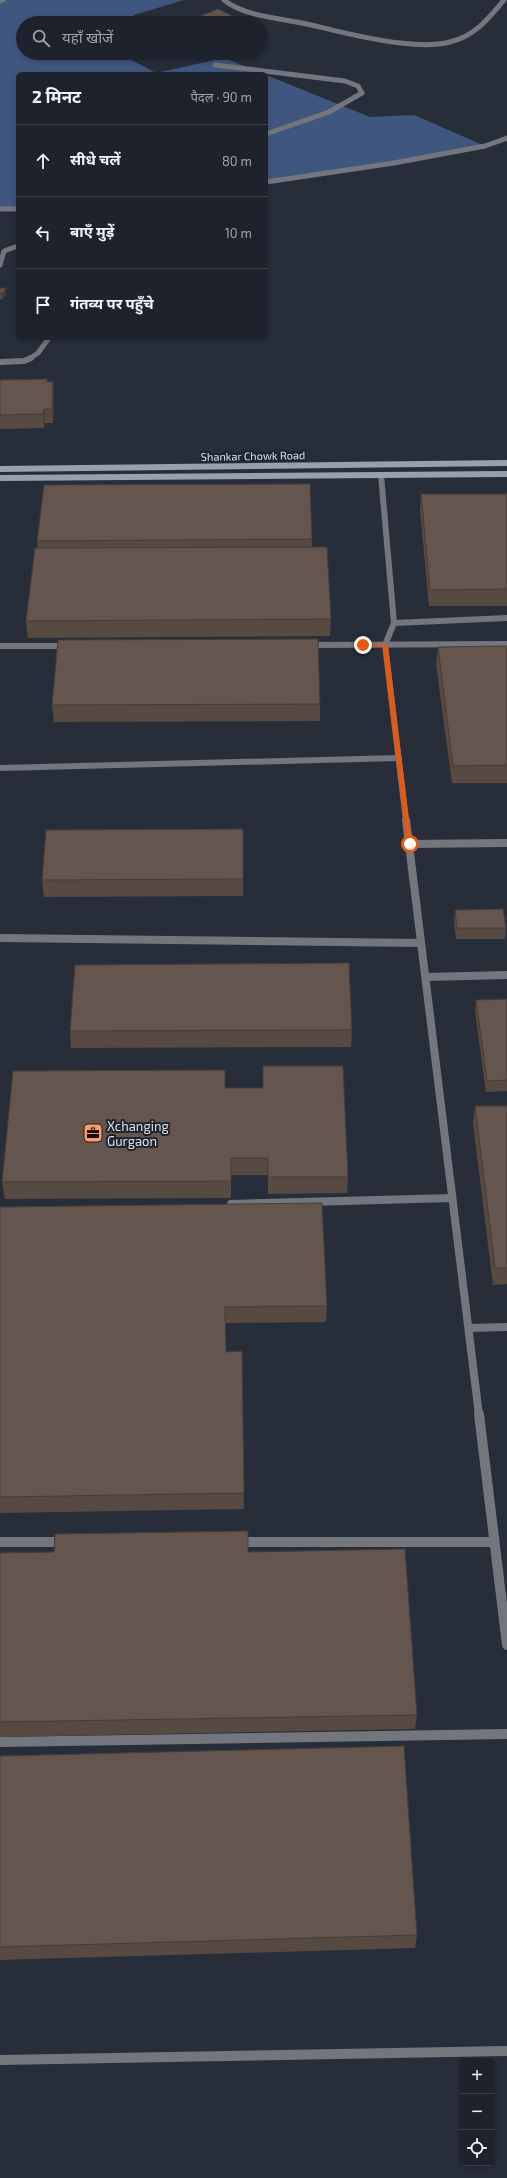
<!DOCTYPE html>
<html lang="hi">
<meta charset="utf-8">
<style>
:root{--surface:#1d222c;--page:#252a34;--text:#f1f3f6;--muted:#a0a4a9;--line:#3b3f48}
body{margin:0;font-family:"Exo 2","Noto Sans Devanagari",sans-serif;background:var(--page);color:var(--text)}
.controls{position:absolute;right:12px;bottom:12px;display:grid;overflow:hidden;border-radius:6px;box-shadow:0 2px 6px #0003}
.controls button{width:36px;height:36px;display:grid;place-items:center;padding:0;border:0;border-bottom:1px solid var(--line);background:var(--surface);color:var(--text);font:20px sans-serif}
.stop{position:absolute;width:12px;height:12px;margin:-9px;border:3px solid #ea580c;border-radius:50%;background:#fff}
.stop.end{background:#ea580c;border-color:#fff;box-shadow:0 1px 4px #0008}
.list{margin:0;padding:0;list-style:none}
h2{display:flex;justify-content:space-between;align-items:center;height:52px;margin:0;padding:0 16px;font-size:17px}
h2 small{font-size:13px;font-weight:400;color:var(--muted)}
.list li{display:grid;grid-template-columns:26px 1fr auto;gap:12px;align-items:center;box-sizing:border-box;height:72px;padding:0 16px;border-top:1px solid var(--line)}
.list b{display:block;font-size:15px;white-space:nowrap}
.list em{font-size:13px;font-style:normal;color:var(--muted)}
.icon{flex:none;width:22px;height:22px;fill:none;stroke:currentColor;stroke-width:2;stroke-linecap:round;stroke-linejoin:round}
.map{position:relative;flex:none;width:507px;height:2178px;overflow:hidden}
.search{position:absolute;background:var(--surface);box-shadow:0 2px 6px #0003;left:16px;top:16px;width:252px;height:44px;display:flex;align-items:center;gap:10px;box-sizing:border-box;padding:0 14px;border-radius:22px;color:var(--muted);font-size:15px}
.panel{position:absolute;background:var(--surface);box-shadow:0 2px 6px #0003;left:16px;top:72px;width:252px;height:268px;border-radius:6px}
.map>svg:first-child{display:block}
.forest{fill:#3f577f}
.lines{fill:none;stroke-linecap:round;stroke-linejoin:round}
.service-far3{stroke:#73777d;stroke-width:5}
.service-far2{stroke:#73777d;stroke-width:6}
.service-far1{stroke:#73777d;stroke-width:8}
.service{stroke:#73777d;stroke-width:10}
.secondary{stroke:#9aa0aa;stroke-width:6}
.wall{fill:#564a43}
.shaded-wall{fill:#463c37}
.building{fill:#64564e;stroke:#463c37}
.route{fill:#ea580c}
.labels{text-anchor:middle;stroke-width:4;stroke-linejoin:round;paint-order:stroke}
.far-street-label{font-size:11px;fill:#dce1e9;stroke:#1e242f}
.poi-label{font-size:13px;fill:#dce1e9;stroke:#1e242f;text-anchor:start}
</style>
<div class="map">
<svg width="507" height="2178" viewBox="0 0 507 2178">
<rect width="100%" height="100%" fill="#272e3a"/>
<!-- forest -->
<g class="forest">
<path d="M 3,0 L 184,0 L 134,15 L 132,23 L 23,23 L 23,53 L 123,53 L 122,55 L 156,73 L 224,58 L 264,74 L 18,74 L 18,209 L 0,209 L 0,1 Z"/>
<path d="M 266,75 L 370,117 L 414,115 L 485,146 L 266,182 Z"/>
</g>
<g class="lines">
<!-- service-far3 -->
<g class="service-far3">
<path d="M 224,0 C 244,16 278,18 302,23 C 335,30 368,40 401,43 C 417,45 434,46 450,42 C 475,36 488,19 504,0"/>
<path d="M 0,1 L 3,0"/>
<path d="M 215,65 L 345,81 L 358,86 L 362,93 L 329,112 L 266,134"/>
<path d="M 266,182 L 394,163 L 485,146 L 507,138"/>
<path d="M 0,209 L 18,209"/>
<path d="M 0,265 L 4,251 L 18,246"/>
<path d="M 29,359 L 38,353 L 49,338"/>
</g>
<!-- service-far2 -->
<g class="service-far2">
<path d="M 0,362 L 24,361 L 31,358"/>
<path d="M 381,475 L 394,623 L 385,645 L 406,821"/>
<path d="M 394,623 L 507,618"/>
<path d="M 307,645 L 507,644"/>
<path d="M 0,646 L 67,646"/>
<path d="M 0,768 L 399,758"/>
</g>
<!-- service-far1 -->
<g class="service-far1">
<path d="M 406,820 L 479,1415"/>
<path d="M 409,844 L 507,843"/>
<path d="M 0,938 L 421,943"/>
<path d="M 426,977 L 507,975"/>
<path d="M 231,1204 L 452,1198"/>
<path d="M 469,1328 L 507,1327"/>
</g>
<!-- service -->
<g class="service">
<path d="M 479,1414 L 507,1645"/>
<path d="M 0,1542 L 66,1542"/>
<path d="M 237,1542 L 494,1542"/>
<path d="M 0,1742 L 507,1734"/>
<path d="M 0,2060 L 507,2051"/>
</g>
<!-- secondary -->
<g class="secondary">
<path d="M 0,469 L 507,463"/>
<path d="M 0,478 L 507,474"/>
</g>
</g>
<!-- wall -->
<g class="wall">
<path d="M 198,17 L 239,19 L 239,23 L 198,23 Z"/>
<path d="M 0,288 L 6,294 L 2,300 L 0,299 Z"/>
<path d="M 47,379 L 48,382 L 54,396 L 53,423 L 45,423 L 44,428 L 0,429 L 0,380 Z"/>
<path d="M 421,494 L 507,494 L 507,606 L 429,606 L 420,510 Z"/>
<path d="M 312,539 L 312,547 L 331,619 L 330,636 L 28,638 L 26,621 L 38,548 L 37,541 Z"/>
<path d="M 507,646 L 507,783 L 452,783 L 436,664 L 438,647 Z"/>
<path d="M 320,704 L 320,721 L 54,722 L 52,705 Z"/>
<path d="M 243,829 L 243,896 L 44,897 L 42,880 Z"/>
<path d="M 455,910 L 506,928 L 505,939 L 456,939 L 454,921 Z"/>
<path d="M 507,999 L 507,1091 L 486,1092 L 475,1011 L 476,1000 Z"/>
<path d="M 352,1030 L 351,1047 L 71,1048 L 70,1031 Z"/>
<path d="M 225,1088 L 348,1177 L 347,1193 L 268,1194 L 268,1175 L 231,1175 L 231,1198 L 5,1199 L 2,1182 Z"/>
<path d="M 475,1106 L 507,1106 L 507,1284 L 493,1285 L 473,1123 Z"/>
<path d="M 0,1207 L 327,1306 L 326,1322 L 226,1323 L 226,1352 L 242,1351 L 244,1509 L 0,1513 Z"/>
<path d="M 54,1552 L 248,1552 L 417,1715 L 415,1729 L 0,1737 L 0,1553 Z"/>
<path d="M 0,1756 L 417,1935 L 415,1948 L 0,1960 Z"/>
</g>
<!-- shaded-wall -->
<g class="shaded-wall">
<path d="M 239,19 L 239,23 L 227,23 Z"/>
<path d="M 6,288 L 6,294 L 2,300 L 2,294 Z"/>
<path d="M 53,382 L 54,396 L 53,423 L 52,409 Z"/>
<path d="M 44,409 L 45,423 L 44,428 L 43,414 Z"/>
</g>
<!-- building -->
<g class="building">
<path d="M 218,9 L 239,19 L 227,23 L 212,23 L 198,17 Z"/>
<path d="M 0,288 L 6,288 L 2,294 L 0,294 Z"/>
<path d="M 47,379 L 47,382 L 53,382 L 52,409 L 44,409 L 43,414 L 0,415 L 0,380 Z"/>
<path d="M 310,484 L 312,539 L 37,541 L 44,485 Z"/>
<path d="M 421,494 L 507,494 L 507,589 L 430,590 Z"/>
<path d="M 327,547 L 331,619 L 26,621 L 35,548 Z"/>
<path d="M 318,639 L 320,704 L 52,705 L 58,640 Z"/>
<path d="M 507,646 L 507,765 L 453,766 L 438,647 Z"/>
<path d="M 243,829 L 243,879 L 42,880 L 46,830 Z"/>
<path d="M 503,909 L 506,928 L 457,928 L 455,910 Z"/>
<path d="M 349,963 L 352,1030 L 70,1031 L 75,965 Z"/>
<path d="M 507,999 L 507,1080 L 487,1081 L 476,1000 Z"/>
<path d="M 263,1066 L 343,1066 L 348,1177 L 268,1177 L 268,1158 L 231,1158 L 231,1181 L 2,1182 L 13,1071 L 225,1070 L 225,1088 L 263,1088 Z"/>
<path d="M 475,1106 L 507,1106 L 507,1268 L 495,1268 Z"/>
<path d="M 322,1203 L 327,1306 L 225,1307 L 226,1352 L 242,1351 L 244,1493 L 0,1497 L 0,1207 Z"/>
<path d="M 248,1531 L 248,1552 L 405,1549 L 417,1715 L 0,1722 L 0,1553 L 54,1552 L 55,1534 Z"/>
<path d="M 404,1746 L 417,1935 L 0,1947 L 0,1756 Z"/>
</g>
<!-- route -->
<path class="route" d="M 363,643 L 388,645 L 412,844 L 410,846 L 407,844 L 383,646 L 361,646 Z"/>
<!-- icons -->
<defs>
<g id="office-square" transform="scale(1)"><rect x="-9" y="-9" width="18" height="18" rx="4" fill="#ff9b5b" stroke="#1e242f"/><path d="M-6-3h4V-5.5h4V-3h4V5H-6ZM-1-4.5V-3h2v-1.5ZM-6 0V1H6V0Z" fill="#111"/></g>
</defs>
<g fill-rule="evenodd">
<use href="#office-square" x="93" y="1133"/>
</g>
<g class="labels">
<!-- far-street labels -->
<g class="far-street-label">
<text transform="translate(253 456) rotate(-1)" y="4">Shankar Chowk Road</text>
</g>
<!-- poi labels -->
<g class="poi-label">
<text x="107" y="1131">Xchanging<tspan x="107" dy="15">Gurgaon</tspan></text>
</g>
</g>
</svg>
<div class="controls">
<button>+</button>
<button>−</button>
<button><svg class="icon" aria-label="locate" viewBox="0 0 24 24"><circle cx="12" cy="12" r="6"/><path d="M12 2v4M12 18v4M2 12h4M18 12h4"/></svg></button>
</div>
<div class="stop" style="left:410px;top:844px"></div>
<div class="stop end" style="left:363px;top:645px"></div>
<div class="search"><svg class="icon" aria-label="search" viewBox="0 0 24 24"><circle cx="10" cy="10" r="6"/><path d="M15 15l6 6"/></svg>यहाँ खोजें</div>
<section class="panel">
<h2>2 मिनट<small>पैदल · 90 m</small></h2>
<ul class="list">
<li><svg class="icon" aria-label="ahead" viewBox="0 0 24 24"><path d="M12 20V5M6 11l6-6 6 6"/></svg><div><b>सीधे चलें</b></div><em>80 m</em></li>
<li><svg class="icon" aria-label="left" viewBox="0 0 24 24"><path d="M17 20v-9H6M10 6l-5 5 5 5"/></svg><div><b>बाएँ मुड़ें</b></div><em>10 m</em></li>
<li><svg class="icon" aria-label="arrive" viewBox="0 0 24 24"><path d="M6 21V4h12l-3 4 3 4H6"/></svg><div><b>गंतव्य पर पहुँचे</b></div></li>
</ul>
</section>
</div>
